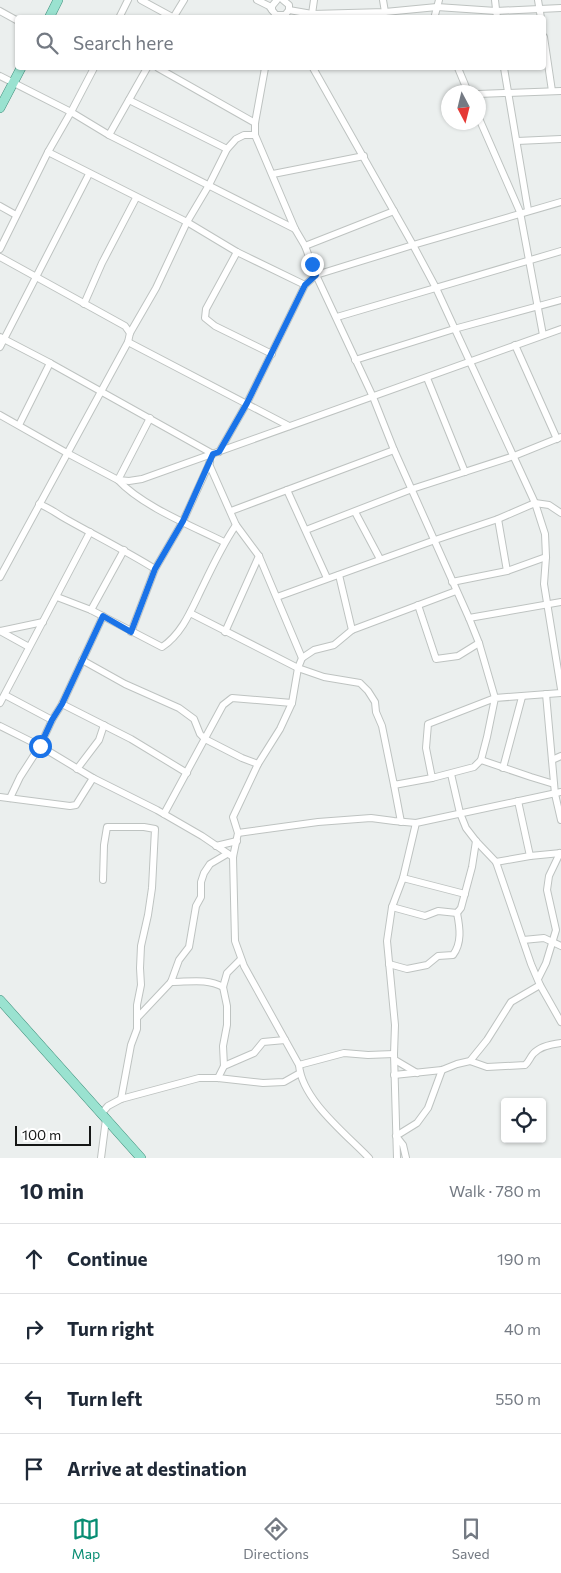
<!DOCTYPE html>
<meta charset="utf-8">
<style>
:root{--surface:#fff;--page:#f2f2f3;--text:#1f2937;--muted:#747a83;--line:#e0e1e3;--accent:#088d73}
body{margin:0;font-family:Commissioner,sans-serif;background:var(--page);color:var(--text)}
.controls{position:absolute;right:15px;bottom:15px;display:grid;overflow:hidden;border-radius:5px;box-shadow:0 1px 4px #0004}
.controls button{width:45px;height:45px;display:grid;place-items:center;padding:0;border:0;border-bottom:1px solid var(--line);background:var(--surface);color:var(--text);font:25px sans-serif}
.compass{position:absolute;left:441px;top:85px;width:45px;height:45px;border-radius:50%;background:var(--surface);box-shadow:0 1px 4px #0004;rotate:173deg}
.scale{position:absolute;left:15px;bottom:12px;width:76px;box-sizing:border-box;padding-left:5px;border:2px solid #151716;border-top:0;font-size:14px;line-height:18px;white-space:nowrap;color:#151716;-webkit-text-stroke:4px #fff;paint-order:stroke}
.stop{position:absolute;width:15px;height:15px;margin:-11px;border:4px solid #1a73e8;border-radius:50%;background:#fff}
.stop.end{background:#1a73e8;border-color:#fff;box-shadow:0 1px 5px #0008}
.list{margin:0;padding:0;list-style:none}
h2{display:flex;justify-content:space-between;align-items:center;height:65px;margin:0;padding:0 20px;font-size:21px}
h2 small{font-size:16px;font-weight:400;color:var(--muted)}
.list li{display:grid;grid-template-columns:32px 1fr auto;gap:15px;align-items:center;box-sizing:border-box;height:70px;padding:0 20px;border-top:1px solid var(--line)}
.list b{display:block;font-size:19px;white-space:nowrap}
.list em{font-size:16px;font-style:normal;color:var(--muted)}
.icon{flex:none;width:28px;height:28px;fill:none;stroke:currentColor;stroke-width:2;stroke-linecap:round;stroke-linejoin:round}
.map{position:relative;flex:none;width:561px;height:1158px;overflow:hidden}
.search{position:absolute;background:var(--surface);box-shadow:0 1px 4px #0004;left:15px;right:15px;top:15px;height:55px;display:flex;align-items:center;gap:12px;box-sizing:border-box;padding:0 18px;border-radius:5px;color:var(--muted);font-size:19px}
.sheet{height:345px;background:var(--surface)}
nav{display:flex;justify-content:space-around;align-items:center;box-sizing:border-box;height:70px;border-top:1px solid var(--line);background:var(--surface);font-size:14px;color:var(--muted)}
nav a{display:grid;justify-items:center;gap:2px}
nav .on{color:var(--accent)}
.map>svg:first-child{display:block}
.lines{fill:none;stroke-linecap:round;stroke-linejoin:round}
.minor-casing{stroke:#bec3c1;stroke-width:8}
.major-casing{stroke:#3f8f7b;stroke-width:10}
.minor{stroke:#fff;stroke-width:6}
.major{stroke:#9ae2d0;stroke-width:9}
.route{stroke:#1a73e8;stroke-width:6}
</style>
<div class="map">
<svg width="561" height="1158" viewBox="0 0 561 1158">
<rect width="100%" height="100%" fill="#ebefee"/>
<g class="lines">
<!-- minor casing -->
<g class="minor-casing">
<g id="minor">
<path d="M 141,0 L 174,18"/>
<path d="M 257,0 L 269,6 L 272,10"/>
<path d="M 277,0 L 272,6 L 272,10 L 276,15 L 285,15 L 289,10"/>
<path d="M 283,0 L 289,5 L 289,10"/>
<path d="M 383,0 L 385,12"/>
<path d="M 495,0 L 497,18"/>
<path d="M 538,0 L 541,18"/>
<path d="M 289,10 L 312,14 L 385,12 L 437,7 L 496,11 L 561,8"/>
<path d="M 0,11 L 18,21"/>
<path d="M 312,14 L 314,0"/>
<path d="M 119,18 L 128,0"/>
<path d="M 173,18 L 184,0"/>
<path d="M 436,18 L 435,15 L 439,0"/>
<path d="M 544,37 L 552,91"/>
<path d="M 158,68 L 255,123"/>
<path d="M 265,68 L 255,123 L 255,135 L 295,229 L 305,246 L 316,275 L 373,397 L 394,450 L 469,618 L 479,643 L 495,698 L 487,737 L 481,760 L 474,767 L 432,778 L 426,748 L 428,724 L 495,698 L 561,693"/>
<path d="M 313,68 L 413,245 L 436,288 L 535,503 L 545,534 L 546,557 L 544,584 L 561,689"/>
<path d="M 458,68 L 468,92"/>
<path d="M 504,68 L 528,210"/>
<path d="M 0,76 L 71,112 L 109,135 L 295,229"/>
<path d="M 478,94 L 561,91"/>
<path d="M 129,100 L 227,149"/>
<path d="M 478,116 L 520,212 L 543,335"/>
<path d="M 109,135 L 147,68"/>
<path d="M 517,141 L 561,139"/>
<path d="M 48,152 L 187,222 L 237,252 L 305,285"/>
<path d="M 273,174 L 364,156"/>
<path d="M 0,206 L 16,215"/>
<path d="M 305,246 L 394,211"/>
<path d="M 0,249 L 48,152 L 71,112 L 94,68"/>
<path d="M 237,252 L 206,309 L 205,318 L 215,326 L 272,354"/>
<path d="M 0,257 L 125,326 L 130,333"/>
<path d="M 84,304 L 102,263 L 136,198"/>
<path d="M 337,317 L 561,251"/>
<path d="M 0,337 L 50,363 L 213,454"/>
<path d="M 128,342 L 289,426"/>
<path d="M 515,345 L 557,439"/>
<path d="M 0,347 L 89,174"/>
<path d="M 355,360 L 454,329 L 561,300"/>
<path d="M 427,378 L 465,472"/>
<path d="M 0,415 L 67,453 L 118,480 L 129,481 L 142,479 L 561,329"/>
<path d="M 150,418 L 118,480 C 142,506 192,526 224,542"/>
<path d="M 19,425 L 50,363"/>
<path d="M 219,452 L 247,403 L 305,285 L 316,275 L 413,245 L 561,202"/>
<path d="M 209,464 L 236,525 L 259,556 L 302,658 L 298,668 L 292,703 L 280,729 L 258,764 L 233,817 L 238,833 L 233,857 L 235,941 L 244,966 L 299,1065 C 302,1100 346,1134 369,1158"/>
<path d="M 287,490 L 327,578"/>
<path d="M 39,504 C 50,508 57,514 66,519 C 96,536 126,551 155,569"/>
<path d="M 231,511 L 394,450"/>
<path d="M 355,512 L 380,559"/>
<path d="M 498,519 L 507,571"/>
<path d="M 306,530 L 412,489 L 514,456 L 561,437"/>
<path d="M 339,575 L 352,630"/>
<path d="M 0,577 L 128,342 L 130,333 L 156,288 L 187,222 L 209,185 L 227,149 L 236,139 L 244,135 L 255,135"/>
<path d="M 452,582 L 507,571 L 546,557"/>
<path d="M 57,597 L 91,610 L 162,647 C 183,633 192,608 203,586 C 213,565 223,544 236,525"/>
<path d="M 277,597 L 435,540 L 498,519 L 535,503 L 549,505 L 561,513"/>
<path d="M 418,605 L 436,659 L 458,656 L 479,643"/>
<path d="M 91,610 L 124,550"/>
<path d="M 190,613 L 298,668 L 324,677 L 360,683 L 368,691 L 375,702 L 376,712 L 382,726 L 394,785 L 432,778"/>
<path d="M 469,618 L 561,602"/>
<path d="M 0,631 L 43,622"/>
<path d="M 0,631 L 29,647"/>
<path d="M 131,632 L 155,569 L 183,521 L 210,462"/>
<path d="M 225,632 L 259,556"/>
<path d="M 302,658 L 314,650 L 334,645 L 352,630 L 456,591"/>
<path d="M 82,660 L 125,684 L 179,708 L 194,719 L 200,734 L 205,739 L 242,758 L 258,764"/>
<path d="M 546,694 L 555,794 L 561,820"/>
<path d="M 5,695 L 52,720"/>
<path d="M 0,703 L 90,532"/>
<path d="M 62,704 L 131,739 L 187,773"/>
<path d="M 0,726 L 40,746 L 93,778 L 157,810 L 202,836 L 233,857"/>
<path d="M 481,760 L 531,777 L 554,784"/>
<path d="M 552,760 L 561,756"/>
<path d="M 503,768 L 522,697"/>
<path d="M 77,769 L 99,740 L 104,725"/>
<path d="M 451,774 L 460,813 L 466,828 L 476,841 L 496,862 L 531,964 L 540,985 L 561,1022"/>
<path d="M 394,785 L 401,822"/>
<path d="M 0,797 L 70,806 L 76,805 L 93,778"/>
<path d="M 10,798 L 20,777 L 40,746 L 52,720 L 62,704 L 103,616"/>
<path d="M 518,801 L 530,856"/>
<path d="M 164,814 L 223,705 L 232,698 L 292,703"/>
<path d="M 238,833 L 318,822 L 371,818 L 394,821 L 416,823"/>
<path d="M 216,846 L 237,841"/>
<path d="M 496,862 L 530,856 L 561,853"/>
<path d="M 403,878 L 465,894"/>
<path d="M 103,880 L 104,845 L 107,827 L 144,827 L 155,829 L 152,888 L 148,915 L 141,946 L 140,968 L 141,985 L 137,1005 L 137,1029 L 131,1045 L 121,1099"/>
<path d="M 392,907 L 425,916 L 438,911 L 457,913 L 461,908 L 472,867 L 476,841"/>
<path d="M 523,940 L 544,938 L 561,946"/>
<path d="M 389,964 L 407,969 L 427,965 L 438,956 L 453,955 C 462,943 460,928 457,913"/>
<path d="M 538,979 L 546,963 L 556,930 L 547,890 L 549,876 L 560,853"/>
<path d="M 171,982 C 189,982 207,978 223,987"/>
<path d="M 138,1017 L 171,982 L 179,960 L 189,947 L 196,906 L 201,897 L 201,882 L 204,873 L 210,864 L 227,854"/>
<path d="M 395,1060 L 417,1073"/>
<path d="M 470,1061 L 487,1067 L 525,1065 C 529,1062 529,1059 533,1054 C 539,1047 552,1044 561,1043"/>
<path d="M 299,1065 L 344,1053 L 368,1055 L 394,1054"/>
<path d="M 224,1066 L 254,1053 L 263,1042 L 285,1040"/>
<path d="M 394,1075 L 442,1070 L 457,1064 L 470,1061 L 487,1040 L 511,1002 L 540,985"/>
<path d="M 218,1078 L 224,1066 L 223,1046 L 227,1025 L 227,1006 L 223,987 L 227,973 L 241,959"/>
<path d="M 101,1114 L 108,1106 L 121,1099 L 199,1078 L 218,1078 L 263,1083 L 284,1082 L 300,1073"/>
<path d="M 101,1158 L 106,1119"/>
<path d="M 397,1158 L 394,1054 L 395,1025 L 387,941 L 392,907 L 403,878 L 416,823 L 561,792"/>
<path d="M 406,1158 L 403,1145 L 396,1136 L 417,1123 L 428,1108 L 442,1070"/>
</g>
</g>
<!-- major casing -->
<g class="major-casing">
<g id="major">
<path d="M 49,18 L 58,0"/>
<path d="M 0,108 L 21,68"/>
<path d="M 0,1000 L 141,1158"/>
</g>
</g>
<!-- minor -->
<use href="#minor" class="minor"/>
<!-- major -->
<use href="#major" class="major"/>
</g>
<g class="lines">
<!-- route -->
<path class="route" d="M 40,746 L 52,720 L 62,704 L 103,616 L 131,632 L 155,569 L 183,521 L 213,454 L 219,452 L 247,403 L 305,285 L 316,275 L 312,264"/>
</g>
</svg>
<div class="controls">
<button><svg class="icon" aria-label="locate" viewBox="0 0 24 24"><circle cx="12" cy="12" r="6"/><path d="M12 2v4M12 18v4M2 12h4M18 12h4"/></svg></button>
</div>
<svg class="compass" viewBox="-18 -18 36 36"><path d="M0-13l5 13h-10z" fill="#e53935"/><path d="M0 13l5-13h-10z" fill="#747a83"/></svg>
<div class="scale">100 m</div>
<div class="stop" style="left:40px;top:746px"></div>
<div class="stop end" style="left:312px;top:264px"></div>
<div class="search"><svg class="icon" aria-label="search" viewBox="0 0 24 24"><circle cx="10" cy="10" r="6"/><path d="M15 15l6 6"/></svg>Search here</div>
</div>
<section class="sheet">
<h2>10 min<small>Walk · 780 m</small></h2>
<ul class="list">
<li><svg class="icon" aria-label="ahead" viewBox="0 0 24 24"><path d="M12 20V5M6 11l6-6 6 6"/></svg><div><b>Continue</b></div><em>190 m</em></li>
<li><svg class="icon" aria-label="right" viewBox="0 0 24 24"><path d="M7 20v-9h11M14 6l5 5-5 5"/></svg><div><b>Turn right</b></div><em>40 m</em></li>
<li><svg class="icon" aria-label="left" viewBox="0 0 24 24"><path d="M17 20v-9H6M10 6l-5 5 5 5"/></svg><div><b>Turn left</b></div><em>550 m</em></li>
<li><svg class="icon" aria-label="arrive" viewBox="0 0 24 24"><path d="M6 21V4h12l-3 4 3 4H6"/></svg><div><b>Arrive at destination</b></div></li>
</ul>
</section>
<nav>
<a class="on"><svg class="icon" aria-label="map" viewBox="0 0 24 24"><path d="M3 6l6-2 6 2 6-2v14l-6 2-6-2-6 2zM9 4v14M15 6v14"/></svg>Map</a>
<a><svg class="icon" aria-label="directions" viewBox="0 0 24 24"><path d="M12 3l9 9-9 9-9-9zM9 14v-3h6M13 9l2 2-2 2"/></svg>Directions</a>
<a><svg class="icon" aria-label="saved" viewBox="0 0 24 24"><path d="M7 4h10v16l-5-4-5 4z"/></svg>Saved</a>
</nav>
